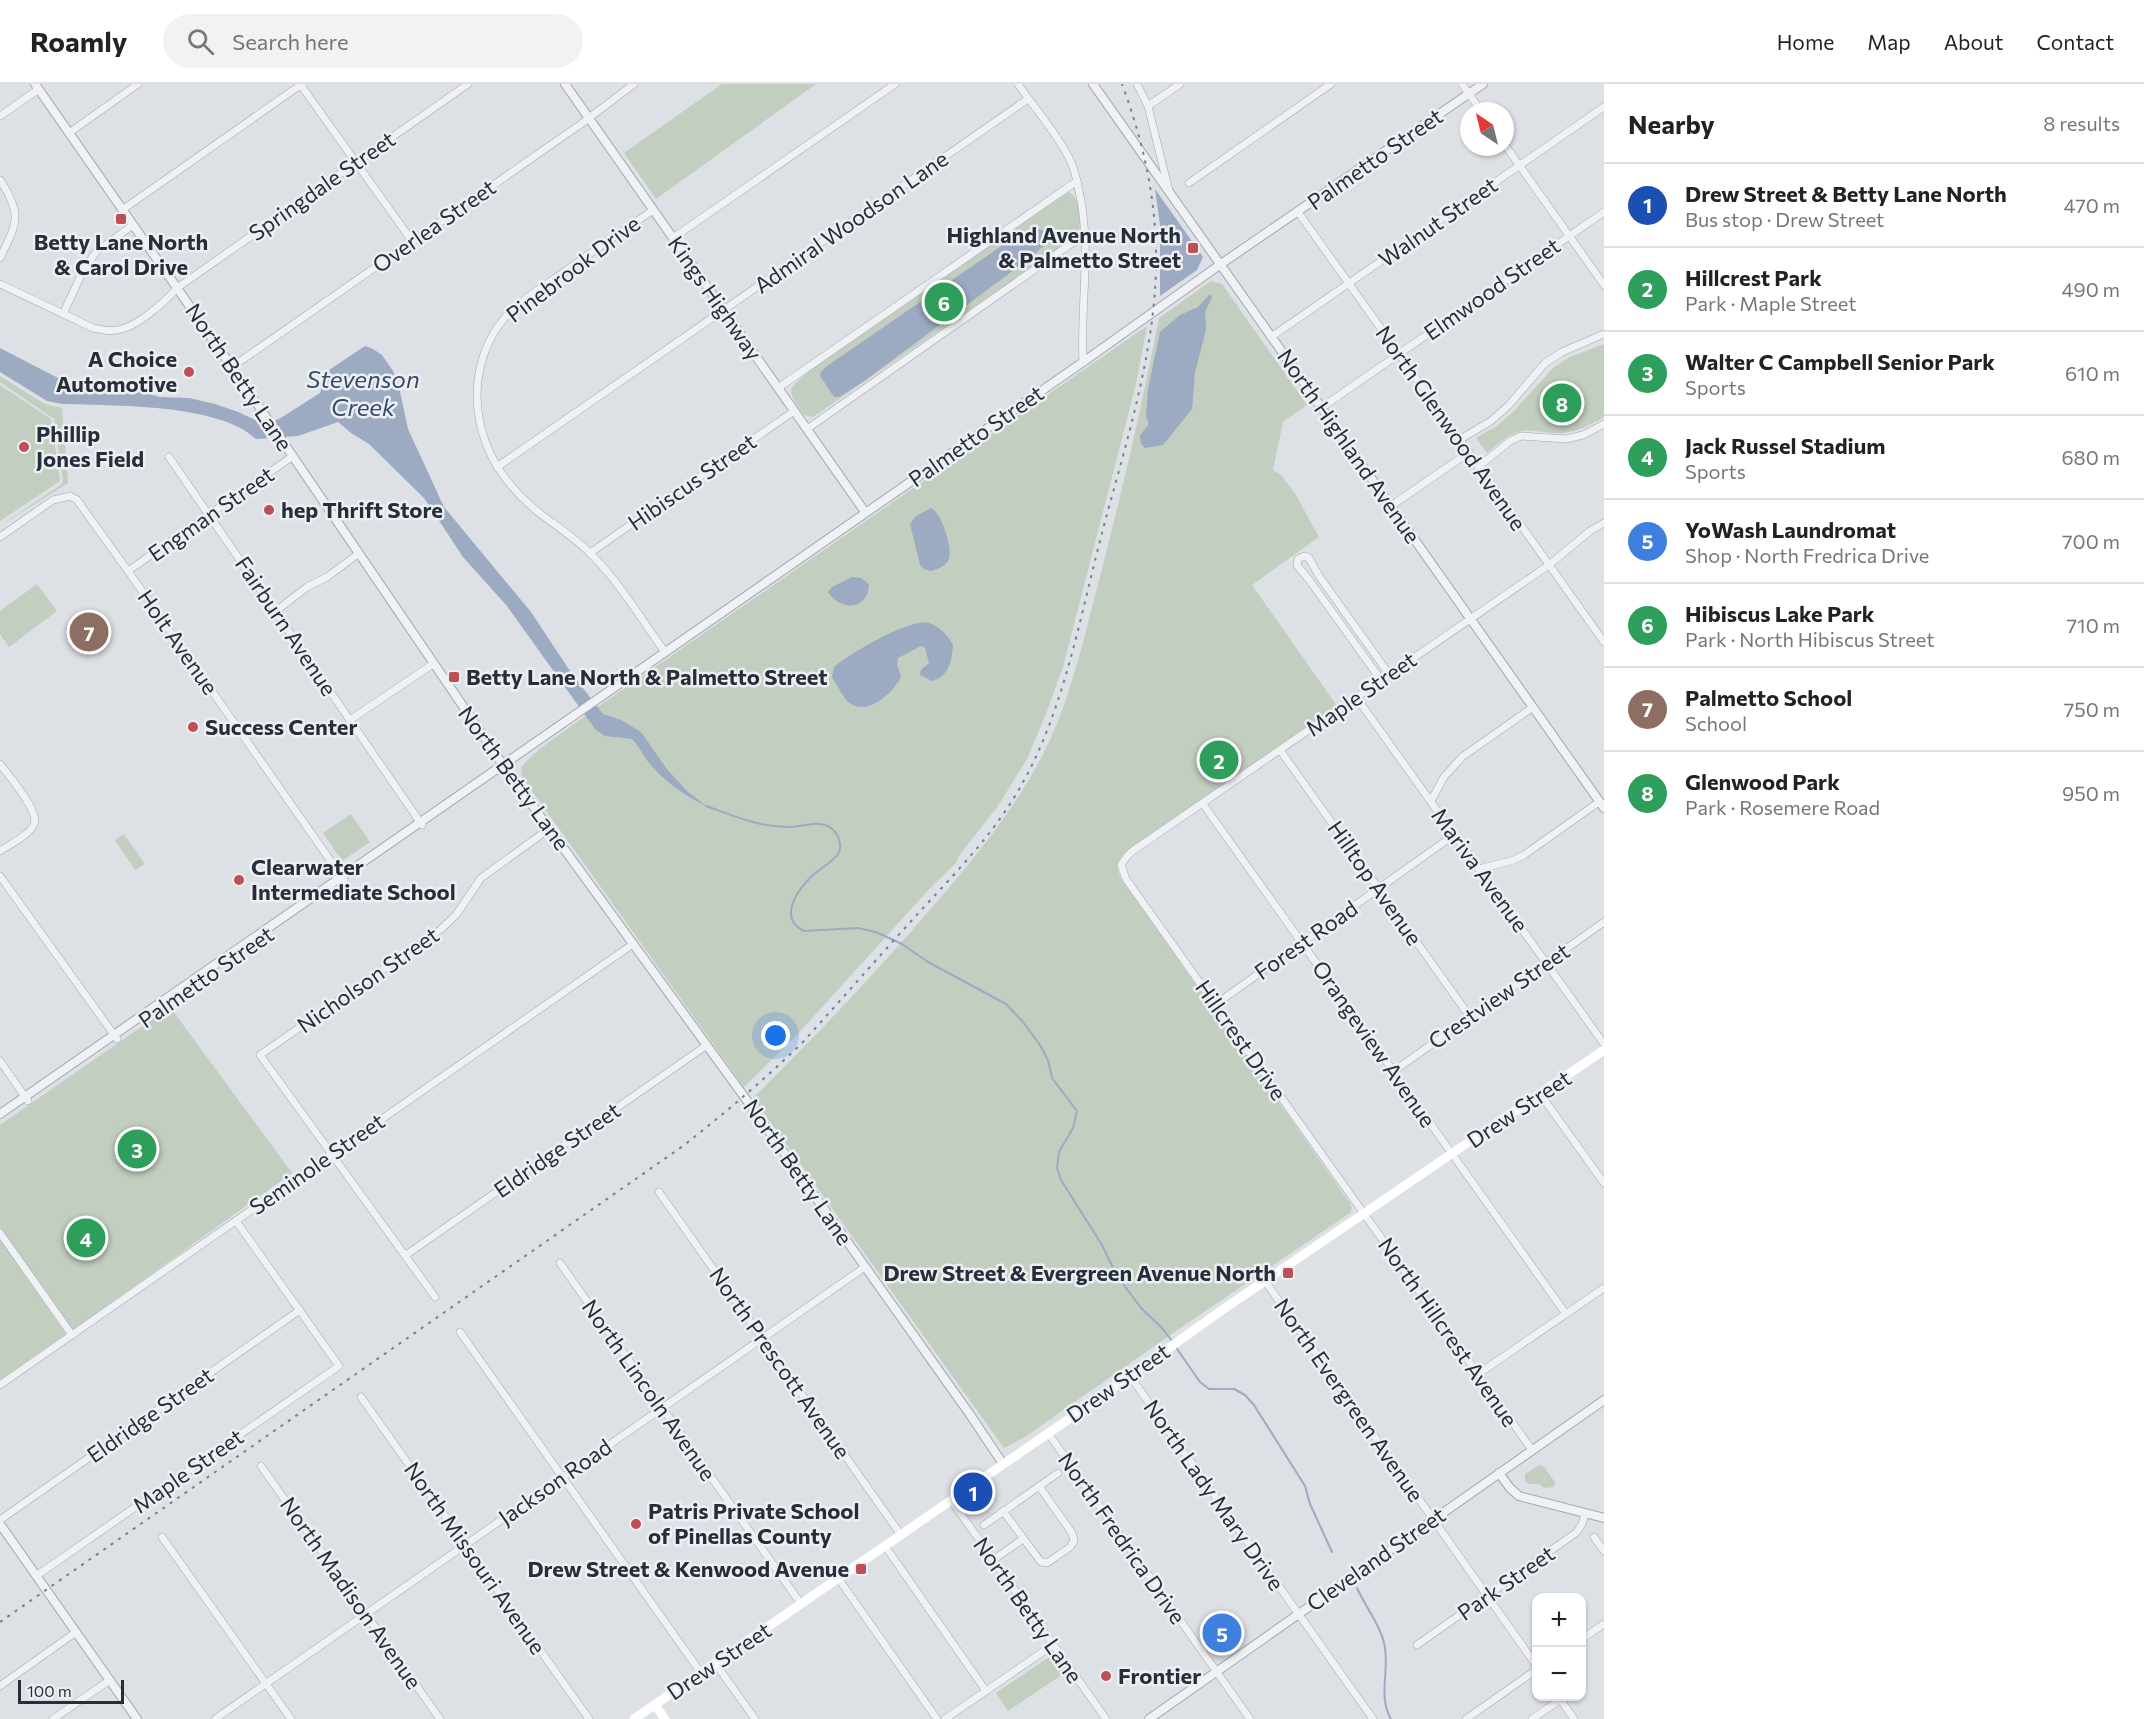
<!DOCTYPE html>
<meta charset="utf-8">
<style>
:root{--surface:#fff;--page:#f2f2f2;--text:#222;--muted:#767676;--line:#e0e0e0;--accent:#be4f54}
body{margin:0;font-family:Commissioner,sans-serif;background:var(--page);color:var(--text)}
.controls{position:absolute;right:18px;bottom:18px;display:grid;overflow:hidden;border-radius:12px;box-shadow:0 2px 4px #0004}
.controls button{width:54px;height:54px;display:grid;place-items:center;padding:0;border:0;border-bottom:2px solid var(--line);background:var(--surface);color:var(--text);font:30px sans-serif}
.compass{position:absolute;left:1460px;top:18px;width:54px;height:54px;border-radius:50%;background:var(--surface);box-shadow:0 2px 4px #0004;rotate:325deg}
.scale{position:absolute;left:18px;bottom:15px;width:106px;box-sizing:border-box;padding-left:6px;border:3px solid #282d3a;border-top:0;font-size:16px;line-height:21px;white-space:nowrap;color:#282d3a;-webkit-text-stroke:4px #eceff3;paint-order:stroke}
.you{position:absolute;left:776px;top:952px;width:21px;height:21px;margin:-15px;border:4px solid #fff;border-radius:50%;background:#1a73e8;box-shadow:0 0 0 9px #1a73e833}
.badge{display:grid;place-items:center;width:39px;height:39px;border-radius:50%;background:var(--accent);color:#fff;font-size:20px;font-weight:700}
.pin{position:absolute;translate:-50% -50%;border:3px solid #fff;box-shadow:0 2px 6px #0006}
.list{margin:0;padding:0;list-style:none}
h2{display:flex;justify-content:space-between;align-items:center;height:78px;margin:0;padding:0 24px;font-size:26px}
h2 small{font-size:20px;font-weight:400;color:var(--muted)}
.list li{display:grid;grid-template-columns:39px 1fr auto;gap:18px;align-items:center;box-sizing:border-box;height:84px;padding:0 24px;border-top:2px solid var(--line)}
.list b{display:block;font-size:22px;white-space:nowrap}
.list p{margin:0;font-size:20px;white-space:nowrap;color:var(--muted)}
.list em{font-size:20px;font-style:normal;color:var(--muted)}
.icon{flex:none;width:33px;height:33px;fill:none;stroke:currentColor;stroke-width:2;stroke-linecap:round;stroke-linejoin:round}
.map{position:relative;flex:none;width:1604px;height:1635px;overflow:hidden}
header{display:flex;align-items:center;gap:36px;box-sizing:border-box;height:84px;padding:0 30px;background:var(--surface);border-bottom:2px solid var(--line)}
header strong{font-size:28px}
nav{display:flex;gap:33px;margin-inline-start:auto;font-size:21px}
.search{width:420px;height:54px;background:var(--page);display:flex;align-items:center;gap:15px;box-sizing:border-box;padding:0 21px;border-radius:33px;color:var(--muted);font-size:22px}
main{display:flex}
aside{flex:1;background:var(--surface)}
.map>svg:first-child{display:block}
.green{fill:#c2cebf}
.water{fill:#9caac2}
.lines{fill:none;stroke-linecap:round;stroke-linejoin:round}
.stream{stroke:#9caac2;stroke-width:2}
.minor-casing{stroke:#a3a7ae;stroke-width:8}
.tertiary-casing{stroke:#a3a7ae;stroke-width:10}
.minor{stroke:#eff1f4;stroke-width:7}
.tertiary{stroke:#eff1f4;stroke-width:8}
.secondary{stroke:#fff;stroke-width:9}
.rail{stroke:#797e8d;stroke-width:2;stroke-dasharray:3 6;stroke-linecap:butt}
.poi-dot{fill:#be4f54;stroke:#eceff3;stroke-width:2}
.labels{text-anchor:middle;stroke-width:5;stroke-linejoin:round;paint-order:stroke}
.street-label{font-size:22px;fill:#282d3a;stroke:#eceff3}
.poi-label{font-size:22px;font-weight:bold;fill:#282d3a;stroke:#eceff3;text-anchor:start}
.water-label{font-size:24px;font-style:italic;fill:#374969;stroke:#eceff3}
</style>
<header>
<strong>Roamly</strong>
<div class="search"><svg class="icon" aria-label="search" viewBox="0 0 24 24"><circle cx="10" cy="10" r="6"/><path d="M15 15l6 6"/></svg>Search here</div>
<nav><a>Home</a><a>Map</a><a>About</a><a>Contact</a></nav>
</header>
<main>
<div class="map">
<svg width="1604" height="1635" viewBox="0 0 1604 1635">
<rect width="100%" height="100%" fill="#dde0e5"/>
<!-- green -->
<g class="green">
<path d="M 722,0 L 816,0 L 656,115 L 624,69 Z"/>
<path d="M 1068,108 C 1081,112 1082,140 1078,151 L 813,333 L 804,331 C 785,304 787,306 812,285 Z"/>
<path d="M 1211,197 L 1222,200 L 1307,321 L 1283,338 L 1273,386 L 1281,391 L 1296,411 L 1319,453 L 1252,501 L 1337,622 L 1125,768 C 1117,776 1115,786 1122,796 L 1350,1119 L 1352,1124 L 1350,1129 L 1173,1249 L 1025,1353 L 1004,1364 L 753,1014 C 811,957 867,898 921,836 C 964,787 1006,738 1038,680 C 1067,627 1081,566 1096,508 C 1120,417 1141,326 1159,234 Z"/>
<path d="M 1147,242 L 1136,300 L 1063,583 L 1046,630 L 1027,675 L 998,722 L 958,773 L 957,778 L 931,803 L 795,953 L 744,1003 L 522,693 L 521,683 L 538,666 L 599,622 Z"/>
<path d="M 1604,260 L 1604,333 C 1589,342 1573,350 1555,349 C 1543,349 1530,344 1518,348 C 1506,351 1496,362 1487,369 L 1476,354 L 1497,342 L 1514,327 L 1553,284 L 1570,273 Z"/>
<path d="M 0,292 L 45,320 L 62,324 L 68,399 L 0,442 L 62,400 L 63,396 L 54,335 L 0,298 Z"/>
<path d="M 0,301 L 51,335 L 60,397 L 0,437 Z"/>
<path d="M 37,500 L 57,527 L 9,563 L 0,550 L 0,527 Z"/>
<path d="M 351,730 L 370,758 L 342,777 L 323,749 Z"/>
<path d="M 124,750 L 145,780 L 135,786 L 115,756 Z"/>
<path d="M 170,923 L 292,1089 L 73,1246 L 0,1143 L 0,1041 Z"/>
<path d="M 0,1155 L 66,1250 L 0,1296 Z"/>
<path d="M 1539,1381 L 1544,1383 L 1555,1398 L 1554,1403 L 1544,1404 L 1539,1400 L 1528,1400 L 1525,1397 L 1525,1390 Z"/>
<path d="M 1049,1573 L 1057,1575 L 1066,1588 L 1008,1627 L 996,1609 Z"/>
</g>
<!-- water -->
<g class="water">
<path d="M 1155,105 L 1203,173 L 1197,186 L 1160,212 L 1160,141 Z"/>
<path d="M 1039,145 L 1048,150 L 1049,153 L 1047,159 L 1026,177 L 864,297 L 839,313 L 834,313 L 820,292 L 821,288 L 827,282 L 1019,150 L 1028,146 Z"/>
<path d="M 1210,210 L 1212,213 L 1205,228 L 1206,246 L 1195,288 L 1192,325 L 1163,361 L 1145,364 L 1141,360 L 1140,351 L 1149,340 L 1146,332 L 1148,305 L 1160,248 L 1180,231 L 1198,223 Z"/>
<path d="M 365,262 L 373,265 L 382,271 L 393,287 L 399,303 L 408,345 L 444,423 L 531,528 L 572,590 L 603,630 L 621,636 L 641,648 L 666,684 L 687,707 L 706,722 C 685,712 664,697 649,679 C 643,671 639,662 632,655 L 605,652 L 595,645 L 507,522 L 463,473 L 424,414 L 369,360 L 351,349 L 338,338 L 298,352 L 256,355 C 218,319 113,322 62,320 L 47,317 L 0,288 L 0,264 L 60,295 L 80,298 L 101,297 L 160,313 L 189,314 L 215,320 L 238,328 L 262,339 L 279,335 L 320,309 L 326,288 Z"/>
<path d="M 931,424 C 942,429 954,467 948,477 C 944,483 937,485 931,487 L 924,485 L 920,481 L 910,440 L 916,432 Z"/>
<path d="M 852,493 L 861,494 L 869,500 C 868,526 841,528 828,508 L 832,503 Z"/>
<path d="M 926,538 C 938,541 947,550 953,561 C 952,577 949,592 932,597 L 920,591 L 921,586 L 929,579 L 925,564 L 921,562 L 898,574 L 897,580 L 901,593 C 894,608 869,631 851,620 C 843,615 837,600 832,593 L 834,583 C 854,567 902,539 926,538 Z"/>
</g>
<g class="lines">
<!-- stream -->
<g class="stream">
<path d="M 706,722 C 734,732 761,744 791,743 C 806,742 824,734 835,748 C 840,754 842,763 838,770 C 831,780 818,785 810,794 C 795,809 779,835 804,847 L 858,844 L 876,848 L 902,860 L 928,878 L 1006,920 L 1023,938 L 1040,961 L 1048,976 L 1052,994 L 1077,1027 L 1073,1044 L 1059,1068 L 1057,1084 L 1061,1096 L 1102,1161 L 1117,1192 L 1142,1225 L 1162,1244 L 1172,1257"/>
<path d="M 1175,1262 L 1200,1298 L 1209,1305 L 1234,1305 L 1245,1311 L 1254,1321 L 1305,1402 L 1310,1420 L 1332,1468"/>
<path d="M 1357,1504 C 1366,1524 1382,1543 1385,1564 C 1389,1588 1378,1613 1391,1635"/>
</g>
<!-- minor casing -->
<g class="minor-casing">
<g id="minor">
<path d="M 300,0 L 412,157"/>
<path d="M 1018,0 C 1035,25 1057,49 1070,76 C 1075,86 1077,97 1079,107 C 1092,164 1080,221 1083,278"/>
<path d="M 1137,0 L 1148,22 L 1169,107"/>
<path d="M 1462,0 L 1481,27"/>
<path d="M 1148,22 L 1180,0"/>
<path d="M 0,32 L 39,5"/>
<path d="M 69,49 L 138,0"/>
<path d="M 1505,61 L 1604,201"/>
<path d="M 0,96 C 23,131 17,139 0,174"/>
<path d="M 1189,99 L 1331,0"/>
<path d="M 122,126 L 302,0"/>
<path d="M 653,126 C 623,147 593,167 564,188 C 543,203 520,216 503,236 C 486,256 477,285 477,312 C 478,362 502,400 542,431 C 558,443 576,455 591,470 C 620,499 641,535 665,568"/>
<path d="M 1298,128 L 1604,558"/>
<path d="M 673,154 L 895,0"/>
<path d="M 0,200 L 93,244 C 103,246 112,248 122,245 C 140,240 166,217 177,204 L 468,0"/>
<path d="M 63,230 L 83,187 L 96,168 L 133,141"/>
<path d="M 1271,253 L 1604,23"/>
<path d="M 232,283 L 581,40 L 634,0"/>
<path d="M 778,304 L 1077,97"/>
<path d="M 1321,324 L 1604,128"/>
<path d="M 807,345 L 1085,150"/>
<path d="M 1459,356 L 1491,337 L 1509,321 L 1545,279 L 1562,268 L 1604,250"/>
<path d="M 169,373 L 422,741"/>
<path d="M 497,383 L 1028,15"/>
<path d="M 1478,383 L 1510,357 L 1521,352 L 1566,355 L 1583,351 L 1604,340"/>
<path d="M 1391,422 L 1468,369"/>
<path d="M 0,453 L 53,416 L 70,412 L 77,416 L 128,487 L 344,796"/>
<path d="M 590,469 L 794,327"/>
<path d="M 128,487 L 293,372"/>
<path d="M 276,527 L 307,503 L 327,493 L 358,470"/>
<path d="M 1381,596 L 1310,497 L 1297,481 L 1298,475 L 1305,472 L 1309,474 L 1319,492 L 1389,590"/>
<path d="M 1356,613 L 1604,960"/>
<path d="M 350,636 L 433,580"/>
<path d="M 1280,666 L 1470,933"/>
<path d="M 0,680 C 8,691 40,727 34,740 C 29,752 10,760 0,767"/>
<path d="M 1431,717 L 1444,693 L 1462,673 L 1533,623"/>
<path d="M 1203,720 L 1566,1230"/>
<path d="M 1479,785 L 1514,776 L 1524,771 L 1599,718"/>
<path d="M 0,792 L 117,955"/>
<path d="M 1216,920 L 1454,751"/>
<path d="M 0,977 L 28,1017"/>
<path d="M 1394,987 L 1604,838"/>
<path d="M 1540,1010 L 1604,1099"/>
<path d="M 659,1108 L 901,1451"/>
<path d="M 0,1149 L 72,1251"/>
<path d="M 406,1171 L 707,961"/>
<path d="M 560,1179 L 801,1520"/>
<path d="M 1265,1197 L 1536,1581"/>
<path d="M 435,1213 L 260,971 L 440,846 L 456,831 L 481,794 L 549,745"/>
<path d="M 460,1248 L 701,1589"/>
<path d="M 1478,1290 L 1604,1204"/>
<path d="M 1130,1292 L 1373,1635"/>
<path d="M 0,1301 L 633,860"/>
<path d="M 361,1313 L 589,1635"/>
<path d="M 1048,1349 L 1250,1635"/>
<path d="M 1532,1366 L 1126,795 L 1121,781 L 1128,771 L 1134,766 L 1549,481 L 1590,447 L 1604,439"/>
<path d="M 261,1382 L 440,1635"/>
<path d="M 951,1416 L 1106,1635"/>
<path d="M 1003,1427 L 1041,1478 L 1047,1479 L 1070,1463 L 1074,1457 L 1072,1449 L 1039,1402"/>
<path d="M 0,1436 L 300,1226"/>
<path d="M 984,1441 L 1058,1389"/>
<path d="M 162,1453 L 291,1635"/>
<path d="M 1594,1453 L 1604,1467"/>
<path d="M 885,1462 L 986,1607"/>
<path d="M 993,1476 L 1023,1455"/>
<path d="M 36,1492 L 339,1282 L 236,1137"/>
<path d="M 838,1494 L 937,1635"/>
<path d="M 1582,1555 L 1604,1540"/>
<path d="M 1417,1561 L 1577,1448 L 1582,1440 L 1585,1430"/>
<path d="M 715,1579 L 755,1635"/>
<path d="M 0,1602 L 76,1548"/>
<path d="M 1558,1612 L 1574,1635"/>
<path d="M 53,1635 L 110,1596"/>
<path d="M 215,1635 L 865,1183"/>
<path d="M 945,1635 L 1053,1561"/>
<path d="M 1466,1635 L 1536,1586"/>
<path d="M 1532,1635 L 1560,1616"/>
</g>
</g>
<!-- tertiary casing -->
<g class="tertiary-casing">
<g id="tertiary">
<path d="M 35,0 L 232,283 L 503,681 L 756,1029 L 971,1332 L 1003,1380"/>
<path d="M 565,0 L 865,428"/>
<path d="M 1093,0 L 1604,724"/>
<path d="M 0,1030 L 1083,278 L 1221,180 L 1483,0"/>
<path d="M 1499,1389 L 1510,1404 L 1519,1412 L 1604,1434"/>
<path d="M 0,1440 L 137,1635"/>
<path d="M 1149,1635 L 1604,1316"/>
</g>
</g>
<!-- minor -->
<use href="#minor" class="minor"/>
<!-- tertiary -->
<use href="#tertiary" class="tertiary"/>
<!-- secondary -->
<g class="secondary">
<path d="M 655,1621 L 665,1635"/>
<path d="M 634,1635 L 1082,1326 L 1225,1224 L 1604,966"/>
</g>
<!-- rail -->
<path class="rail" d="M 0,1538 L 683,1062 C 725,1029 765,995 803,958 C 840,917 876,876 913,835 C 944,801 978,767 1004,729 C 1061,647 1077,544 1102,449 C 1126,358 1158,261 1156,167 C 1155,109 1142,54 1122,0"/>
</g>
<!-- markers -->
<g class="poi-dot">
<rect x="115" y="129" width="12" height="12" rx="3"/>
<rect x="1187" y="158" width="12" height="12" rx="3"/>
<circle cx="189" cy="288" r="6"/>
<circle cx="24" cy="363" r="6"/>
<circle cx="269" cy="426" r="6"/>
<rect x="448" y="587" width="12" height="12" rx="3"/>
<circle cx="193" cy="643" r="6"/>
<circle cx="239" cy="796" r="6"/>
<rect x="1282" y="1183" width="12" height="12" rx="3"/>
<circle cx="636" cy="1440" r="6"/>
<rect x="855" y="1479" width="12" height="12" rx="3"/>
<circle cx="1106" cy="1592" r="6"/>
</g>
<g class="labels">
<!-- street labels -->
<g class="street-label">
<text transform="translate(1375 75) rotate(-35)" y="8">Palmetto Street</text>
<text transform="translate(322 102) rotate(-35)" y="8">Springdale Street</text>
<text transform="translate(851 138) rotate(-35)" y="8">Admiral Woodson Lane</text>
<text transform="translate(1438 138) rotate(-35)" y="8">Walnut Street</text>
<text transform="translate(434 142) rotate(-35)" y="8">Overlea Street</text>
<text transform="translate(573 185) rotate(-37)" y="8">Pinebrook Drive</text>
<text transform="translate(1492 205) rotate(-35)" y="8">Elmwood Street</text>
<text transform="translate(715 214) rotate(55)" y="8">Kings Highway</text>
<text transform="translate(239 293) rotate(56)" y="8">North Betty Lane</text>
<text transform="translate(1451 344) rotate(55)" y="8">North Glenwood Avenue</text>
<text transform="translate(976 352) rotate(-35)" y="8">Palmetto Street</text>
<text transform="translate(1349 362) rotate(55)" y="8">North Highland Avenue</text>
<text transform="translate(692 398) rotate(-35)" y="8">Hibiscus Street</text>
<text transform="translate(211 430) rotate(-35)" y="8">Engman Street</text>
<text transform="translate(286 542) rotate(56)" y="8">Fairburn Avenue</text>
<text transform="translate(178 558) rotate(55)" y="8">Holt Avenue</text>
<text transform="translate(1361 610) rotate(-35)" y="8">Maple Street</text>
<text transform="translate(514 694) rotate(54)" y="8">North Betty Lane</text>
<text transform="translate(1480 786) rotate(54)" y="8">Mariva Avenue</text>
<text transform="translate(1375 799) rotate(55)" y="8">Hilltop Avenue</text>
<text transform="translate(1306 856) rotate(-35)" y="8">Forest Road</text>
<text transform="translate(206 893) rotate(-35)" y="8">Palmetto Street</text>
<text transform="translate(368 896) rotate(-35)" y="8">Nicholson Street</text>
<text transform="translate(1499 912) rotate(-35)" y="8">Crestview Street</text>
<text transform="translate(1241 956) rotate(55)" y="8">Hillcrest Drive</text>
<text transform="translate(1374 960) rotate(55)" y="8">Orangeview Avenue</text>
<text transform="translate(1519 1025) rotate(-34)" y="8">Drew Street</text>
<text transform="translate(557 1066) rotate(-35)" y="8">Eldridge Street</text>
<text transform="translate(317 1080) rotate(-35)" y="8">Seminole Street</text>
<text transform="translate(798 1088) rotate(55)" y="8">North Betty Lane</text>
<text transform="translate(1448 1248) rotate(55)" y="8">North Hillcrest Avenue</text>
<text transform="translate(780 1279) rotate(55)" y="8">North Prescott Avenue</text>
<text transform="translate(1118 1299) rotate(-35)" y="8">Drew Street</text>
<text transform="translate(649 1306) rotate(55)" y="8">North Lincoln Avenue</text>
<text transform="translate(1349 1316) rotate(55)" y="8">North Evergreen Avenue</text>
<text transform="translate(150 1331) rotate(-35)" y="8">Eldridge Street</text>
<text transform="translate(188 1387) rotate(-35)" y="8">Maple Street</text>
<text transform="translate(555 1398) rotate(-35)" y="8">Jackson Road</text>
<text transform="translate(1214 1411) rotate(55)" y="8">North Lady Mary Drive</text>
<text transform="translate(1122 1454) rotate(55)" y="8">North Fredrica Drive</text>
<text transform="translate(475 1474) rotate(55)" y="8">North Missouri Avenue</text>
<text transform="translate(1376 1475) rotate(-35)" y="8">Cleveland Street</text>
<text transform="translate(1506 1499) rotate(-35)" y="8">Park Street</text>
<text transform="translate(351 1509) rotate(55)" y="8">North Madison Avenue</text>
<text transform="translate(1028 1526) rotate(55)" y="8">North Betty Lane</text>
<text transform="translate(719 1577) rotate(-34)" y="8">Drew Street</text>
</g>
<!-- poi labels -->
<g class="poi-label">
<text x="1181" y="159" text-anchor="end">Highland Avenue North<tspan x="1181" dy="25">&amp; Palmetto Street</tspan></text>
<text x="121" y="166" text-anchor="middle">Betty Lane North<tspan x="121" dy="25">&amp; Carol Drive</tspan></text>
<text x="177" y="283" text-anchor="end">A Choice<tspan x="177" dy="25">Automotive</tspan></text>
<text x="36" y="358">Phillip<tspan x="36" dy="25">Jones Field</tspan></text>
<text x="281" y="434">hep Thrift Store</text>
<text x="466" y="601">Betty Lane North &amp; Palmetto Street</text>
<text x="205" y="651">Success Center</text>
<text x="251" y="791">Clearwater<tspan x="251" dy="25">Intermediate School</tspan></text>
<text x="1276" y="1197" text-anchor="end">Drew Street &amp; Evergreen Avenue North</text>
<text x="648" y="1435">Patris Private School<tspan x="648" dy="25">of Pinellas County</tspan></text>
<text x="849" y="1493" text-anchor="end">Drew Street &amp; Kenwood Avenue</text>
<text x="1118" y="1600">Frontier</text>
</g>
<!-- water labels -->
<g class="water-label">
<text x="363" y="304">Stevenson<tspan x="363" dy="28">Creek</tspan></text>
</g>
</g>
</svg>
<div class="controls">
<button>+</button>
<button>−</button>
</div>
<svg class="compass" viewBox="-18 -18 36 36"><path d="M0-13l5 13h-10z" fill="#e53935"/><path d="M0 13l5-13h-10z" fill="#767676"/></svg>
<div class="scale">100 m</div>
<div class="you"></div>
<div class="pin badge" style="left:973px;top:1408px;background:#1a4fb4">1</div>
<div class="pin badge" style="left:1219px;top:676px;background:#2e9e5b">2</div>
<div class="pin badge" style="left:137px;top:1065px;background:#2e9e5b">3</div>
<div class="pin badge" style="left:86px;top:1154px;background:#2e9e5b">4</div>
<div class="pin badge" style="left:1222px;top:1549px;background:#3f7fe0">5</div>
<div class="pin badge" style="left:944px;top:218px;background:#2e9e5b">6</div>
<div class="pin badge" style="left:89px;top:548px;background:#8d6e63">7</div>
<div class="pin badge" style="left:1562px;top:319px;background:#2e9e5b">8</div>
</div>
<aside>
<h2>Nearby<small>8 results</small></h2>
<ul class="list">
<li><span class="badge" style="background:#1a4fb4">1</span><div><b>Drew Street &amp; Betty Lane North</b><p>Bus stop · Drew Street</p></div><em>470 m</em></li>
<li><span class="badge" style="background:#2e9e5b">2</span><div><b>Hillcrest Park</b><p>Park · Maple Street</p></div><em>490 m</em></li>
<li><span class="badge" style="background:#2e9e5b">3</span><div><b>Walter C Campbell Senior Park</b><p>Sports</p></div><em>610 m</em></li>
<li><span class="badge" style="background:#2e9e5b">4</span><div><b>Jack Russel Stadium</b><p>Sports</p></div><em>680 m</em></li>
<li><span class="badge" style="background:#3f7fe0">5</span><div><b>YoWash Laundromat</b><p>Shop · North Fredrica Drive</p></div><em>700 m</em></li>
<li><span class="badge" style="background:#2e9e5b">6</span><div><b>Hibiscus Lake Park</b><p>Park · North Hibiscus Street</p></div><em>710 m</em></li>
<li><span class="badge" style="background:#8d6e63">7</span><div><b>Palmetto School</b><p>School</p></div><em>750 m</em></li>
<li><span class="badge" style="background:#2e9e5b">8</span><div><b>Glenwood Park</b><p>Park · Rosemere Road</p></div><em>950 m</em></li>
</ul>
</aside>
</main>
